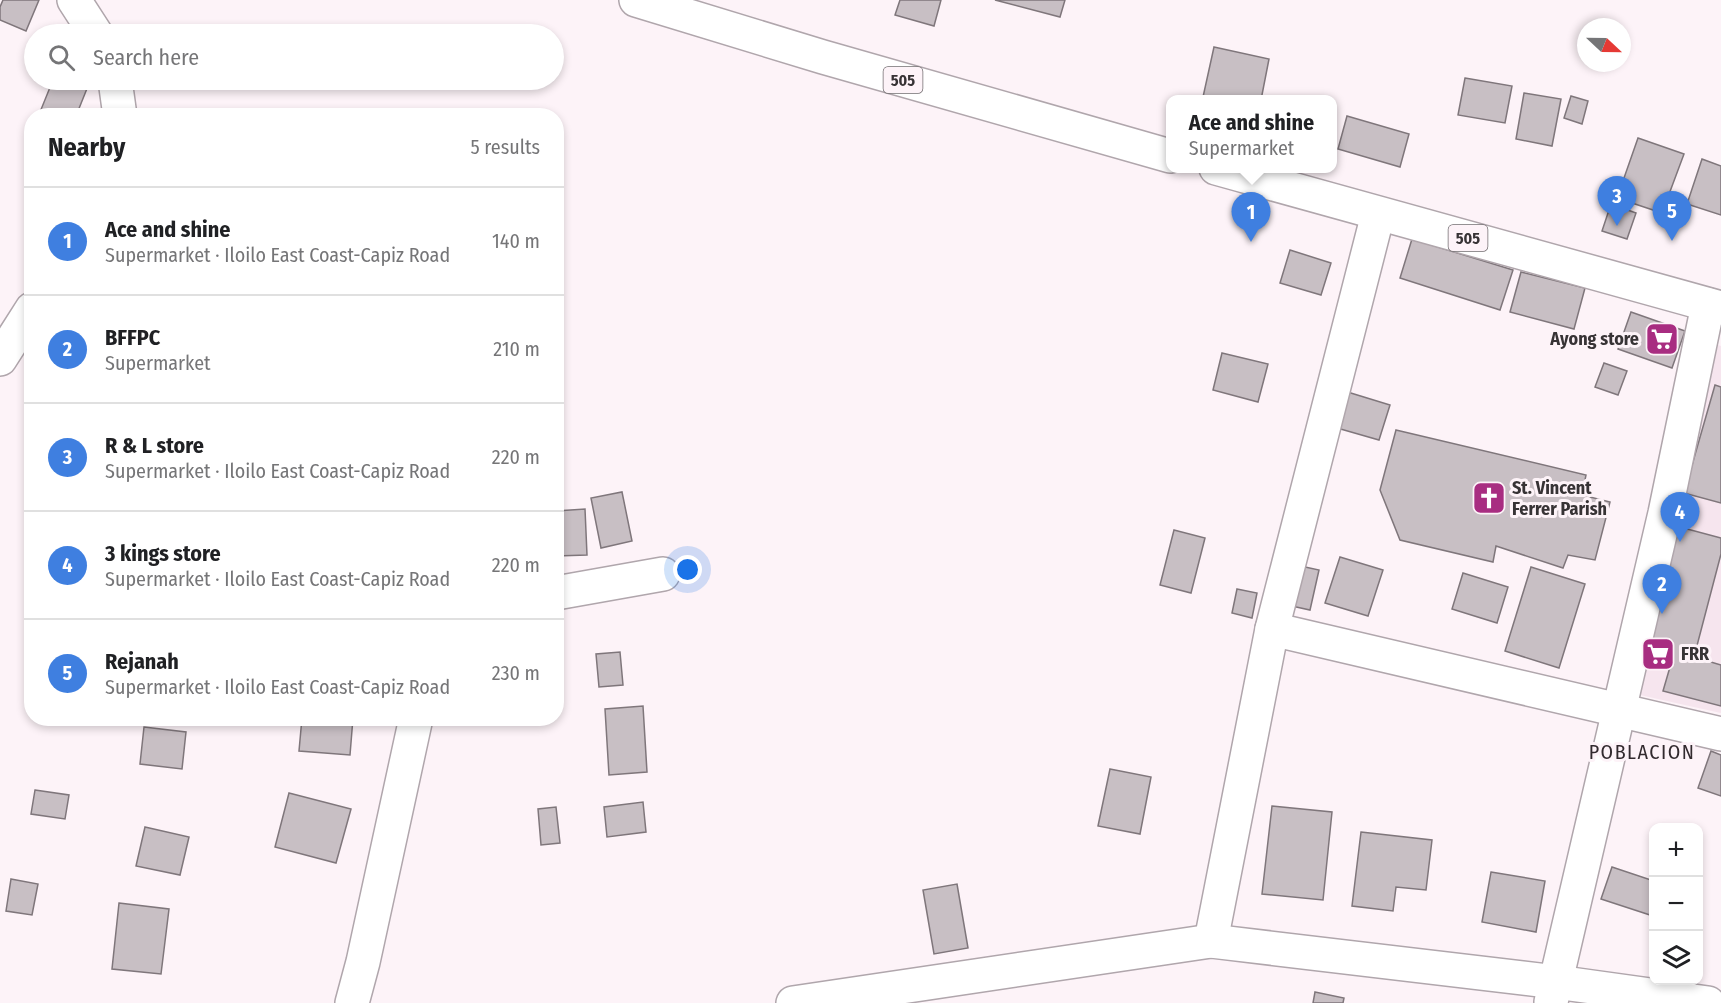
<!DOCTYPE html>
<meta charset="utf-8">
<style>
:root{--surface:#fff;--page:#f6f6f6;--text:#202124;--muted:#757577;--line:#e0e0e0;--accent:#ea580c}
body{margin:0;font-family:"Fira Sans Condensed",sans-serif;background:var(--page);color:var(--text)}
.controls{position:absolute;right:18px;bottom:18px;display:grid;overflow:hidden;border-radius:12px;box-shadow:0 3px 9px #0003}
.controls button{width:54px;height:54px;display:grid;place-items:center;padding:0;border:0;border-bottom:2px solid var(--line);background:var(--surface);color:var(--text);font:30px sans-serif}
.compass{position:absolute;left:1577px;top:18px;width:54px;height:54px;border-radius:50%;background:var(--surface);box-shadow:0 3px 9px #0003;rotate:112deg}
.you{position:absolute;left:688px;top:570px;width:21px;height:21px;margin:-15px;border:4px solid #fff;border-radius:50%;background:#1a73e8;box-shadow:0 0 0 9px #1a73e833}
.badge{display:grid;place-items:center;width:39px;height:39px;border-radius:50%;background:var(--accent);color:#fff;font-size:20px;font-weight:700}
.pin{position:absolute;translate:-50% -50px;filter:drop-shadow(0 2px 3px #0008)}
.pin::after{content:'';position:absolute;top:32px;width:21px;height:18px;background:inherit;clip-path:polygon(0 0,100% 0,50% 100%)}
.popup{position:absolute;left:1166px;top:95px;width:171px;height:78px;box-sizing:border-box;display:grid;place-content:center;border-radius:12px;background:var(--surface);filter:drop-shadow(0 2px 4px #0005);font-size:20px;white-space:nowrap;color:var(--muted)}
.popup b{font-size:22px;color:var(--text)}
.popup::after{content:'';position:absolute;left:50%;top:100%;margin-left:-12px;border:12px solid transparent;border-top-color:var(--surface)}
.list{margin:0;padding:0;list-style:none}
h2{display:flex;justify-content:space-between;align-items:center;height:78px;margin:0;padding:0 24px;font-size:26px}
h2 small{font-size:20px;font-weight:400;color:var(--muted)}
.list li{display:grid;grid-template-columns:39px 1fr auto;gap:18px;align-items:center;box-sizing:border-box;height:108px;padding:0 24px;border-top:2px solid var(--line)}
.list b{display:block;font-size:22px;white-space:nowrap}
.list p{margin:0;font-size:20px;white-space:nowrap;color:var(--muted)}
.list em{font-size:20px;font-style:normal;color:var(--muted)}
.icon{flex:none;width:33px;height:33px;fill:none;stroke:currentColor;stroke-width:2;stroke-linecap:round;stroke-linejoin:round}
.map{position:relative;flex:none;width:1721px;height:1003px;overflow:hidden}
.search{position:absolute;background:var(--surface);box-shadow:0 3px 9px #0003;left:24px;top:24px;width:540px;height:66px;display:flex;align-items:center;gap:15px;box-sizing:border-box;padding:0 21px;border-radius:33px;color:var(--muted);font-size:22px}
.panel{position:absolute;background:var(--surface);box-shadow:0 3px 9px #0003;left:24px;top:108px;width:540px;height:618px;border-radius:24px}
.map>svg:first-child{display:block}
.built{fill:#f6e5ee}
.building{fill:#c8bfc4;stroke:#7f767b;stroke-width:1.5}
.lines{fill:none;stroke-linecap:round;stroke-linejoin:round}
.street-casing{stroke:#b0a6ac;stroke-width:36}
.primary-casing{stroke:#b0a6ac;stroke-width:36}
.street{stroke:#fff;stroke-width:33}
.primary{stroke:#fff;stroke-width:33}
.labels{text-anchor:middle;stroke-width:6;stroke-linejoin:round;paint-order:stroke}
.shield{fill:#fdf3f8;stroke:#726d70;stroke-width:1.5}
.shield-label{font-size:16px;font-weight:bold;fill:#373335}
.poi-label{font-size:18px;font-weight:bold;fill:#373335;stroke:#fdf3f8;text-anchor:start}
.neighbourhood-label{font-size:20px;letter-spacing:1.5px;fill:#322a2e;stroke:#fdf3f8}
</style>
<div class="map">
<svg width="1721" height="1003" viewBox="0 0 1721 1003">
<rect width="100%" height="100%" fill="#fdf3f8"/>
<!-- built -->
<path class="built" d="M 1718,345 L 1721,346 L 1721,713 L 1640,695 Z"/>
<!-- building -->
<g class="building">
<path d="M 3,0 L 39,0 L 26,31 L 0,20 L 0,7 Z"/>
<path d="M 900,0 L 941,0 L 934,26 L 895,15 Z"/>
<path d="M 995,0 L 1065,0 L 1060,17 Z"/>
<path d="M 1214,47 L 1269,59 L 1261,100 L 1213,100 L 1203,97 Z"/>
<path d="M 1465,78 L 1512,86 L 1505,123 L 1458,115 Z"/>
<path d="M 53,80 L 90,81 L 76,116 L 49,116 L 40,112 Z"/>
<path d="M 1524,93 L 1561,99 L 1552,146 L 1516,139 Z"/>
<path d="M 1571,96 L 1588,101 L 1582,124 L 1564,118 Z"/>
<path d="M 1347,116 L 1409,134 L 1400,167 L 1338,149 Z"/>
<path d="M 1638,138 L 1684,154 L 1662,213 L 1617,198 Z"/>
<path d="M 1702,159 L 1721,166 L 1721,215 L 1687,204 Z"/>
<path d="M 1611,204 L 1636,213 L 1627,239 L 1602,231 Z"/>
<path d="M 1412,239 L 1513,270 L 1500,310 L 1400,278 Z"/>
<path d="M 1290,250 L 1331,263 L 1321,295 L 1280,283 Z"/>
<path d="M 1521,272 L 1585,288 L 1574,329 L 1510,312 Z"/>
<path d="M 1631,312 L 1685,331 L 1672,368 L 1618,349 Z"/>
<path d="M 1222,353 L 1268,364 L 1258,402 L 1213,390 Z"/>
<path d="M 1604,363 L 1627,371 L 1618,395 L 1595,387 Z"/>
<path d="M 1715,385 L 1721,387 L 1721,503 L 1684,493 Z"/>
<path d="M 1341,390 L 1390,405 L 1379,440 L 1330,426 Z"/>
<path d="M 1396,430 L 1586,475 L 1582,495 L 1610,502 L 1595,560 L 1568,555 L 1563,568 L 1496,546 L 1493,562 L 1400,540 L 1380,490 Z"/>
<path d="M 622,492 L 632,541 L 601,548 L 591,498 Z"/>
<path d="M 585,509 L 587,555 L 556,556 L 556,511 Z"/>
<path d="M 1676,526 L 1721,538 L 1721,554 L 1694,657 L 1721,665 L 1721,706 L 1663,691 L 1670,667 L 1640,659 Z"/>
<path d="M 1174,530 L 1205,538 L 1191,593 L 1160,585 Z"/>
<path d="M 1340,557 L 1383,570 L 1368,616 L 1325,603 Z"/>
<path d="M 1296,565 L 1319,570 L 1310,610 L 1287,605 Z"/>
<path d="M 1531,567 L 1585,584 L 1559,668 L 1505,651 Z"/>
<path d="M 1463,573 L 1508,587 L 1497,623 L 1452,609 Z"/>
<path d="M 1237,589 L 1257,593 L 1252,618 L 1232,613 Z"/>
<path d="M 620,652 L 623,685 L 599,687 L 596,654 Z"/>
<path d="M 643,706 L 647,772 L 609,775 L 605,709 Z"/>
<path d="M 302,718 L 353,718 L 350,755 L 299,751 Z"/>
<path d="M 144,727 L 186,732 L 182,769 L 140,764 Z"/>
<path d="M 1711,751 L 1721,755 L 1721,796 L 1698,788 Z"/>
<path d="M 1110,769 L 1151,777 L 1140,834 L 1098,826 Z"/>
<path d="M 35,790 L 69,795 L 65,819 L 31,814 Z"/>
<path d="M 289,793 L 351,809 L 336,863 L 275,847 Z"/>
<path d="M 643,802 L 646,832 L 607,837 L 604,807 Z"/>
<path d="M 1272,806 L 1332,812 L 1323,900 L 1262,894 Z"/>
<path d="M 556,807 L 560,843 L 541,845 L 538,809 Z"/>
<path d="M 145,827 L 189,837 L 180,875 L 136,866 Z"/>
<path d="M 1361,832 L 1432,840 L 1426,890 L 1396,887 L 1393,911 L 1352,906 Z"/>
<path d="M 1612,867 L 1654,881 L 1654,904 L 1650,915 L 1601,899 Z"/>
<path d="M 1491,872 L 1545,881 L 1536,932 L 1482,922 Z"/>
<path d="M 11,879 L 38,884 L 32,915 L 6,911 Z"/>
<path d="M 957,884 L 968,948 L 934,954 L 923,890 Z"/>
<path d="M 119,903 L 169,909 L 161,974 L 112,969 Z"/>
<path d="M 1315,992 L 1344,998 L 1343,1003 L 1313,1003 Z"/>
</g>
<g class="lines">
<!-- street casing -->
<g class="street-casing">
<g id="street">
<path d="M 74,0 L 96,34"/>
<path d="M 115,80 L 120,116"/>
<path d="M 0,359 L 32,309"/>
<path d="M 556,593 L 663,574"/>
<path d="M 1272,629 L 1721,734"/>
<path d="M 1211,941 L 1272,629 L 1378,214"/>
<path d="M 1551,1002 L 1665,513 L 1708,305"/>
<path d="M 352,1003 L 363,962 L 416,718"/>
<path d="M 793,1003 L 1211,941 L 1556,982 L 1708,1003"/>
</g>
</g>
<!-- primary casing -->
<g class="primary-casing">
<g id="primary">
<path d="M 636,0 L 823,57 L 1170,156"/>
<path d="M 1216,168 L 1721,308"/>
</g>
</g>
<!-- street -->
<use href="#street" class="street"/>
<!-- primary -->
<use href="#primary" class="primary"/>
</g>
<!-- icons -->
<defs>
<g id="supermarket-square" transform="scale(1.725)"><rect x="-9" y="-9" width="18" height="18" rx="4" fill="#a82d81" stroke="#fdf3f8"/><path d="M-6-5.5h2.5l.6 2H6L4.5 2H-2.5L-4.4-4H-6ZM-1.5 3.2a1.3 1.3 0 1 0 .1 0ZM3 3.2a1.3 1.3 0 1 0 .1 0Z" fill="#fff"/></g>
<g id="church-square" transform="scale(1.725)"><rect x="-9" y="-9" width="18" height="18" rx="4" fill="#a82d81" stroke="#fdf3f8"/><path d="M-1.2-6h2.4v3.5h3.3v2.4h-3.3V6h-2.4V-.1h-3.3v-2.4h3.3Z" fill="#fff"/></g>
</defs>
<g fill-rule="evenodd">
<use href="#supermarket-square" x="1662" y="339"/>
<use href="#church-square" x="1489" y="498"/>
<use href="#supermarket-square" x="1658" y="654"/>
</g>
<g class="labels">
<!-- shield labels -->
<g class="shield">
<rect x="883.5" y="67" width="39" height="26" rx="4.5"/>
<rect x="1448.5" y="225" width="39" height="26" rx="4.5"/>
</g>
<g class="shield-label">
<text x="903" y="86">505</text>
<text x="1468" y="244">505</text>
</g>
<!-- poi labels -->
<g class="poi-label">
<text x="1639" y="345" text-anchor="end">Ayong store</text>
<text x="1512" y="494">St. Vincent<tspan x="1512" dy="21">Ferrer Parish</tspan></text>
<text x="1681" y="660">FRR</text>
</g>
<!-- neighbourhood labels -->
<g class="neighbourhood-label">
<text x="1642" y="759">POBLACION</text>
</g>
</g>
</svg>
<div class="controls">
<button>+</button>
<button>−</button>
<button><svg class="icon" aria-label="layers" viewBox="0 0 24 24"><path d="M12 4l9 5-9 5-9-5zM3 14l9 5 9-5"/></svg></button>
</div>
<svg class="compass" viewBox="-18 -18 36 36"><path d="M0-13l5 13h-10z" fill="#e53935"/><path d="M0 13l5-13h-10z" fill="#757577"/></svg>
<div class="you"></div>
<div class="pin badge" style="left:1251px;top:242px;background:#3f7fe0">1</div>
<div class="popup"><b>Ace and shine</b>Supermarket</div>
<div class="pin badge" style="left:1662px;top:614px;background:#3f7fe0">2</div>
<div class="pin badge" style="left:1617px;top:226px;background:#3f7fe0">3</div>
<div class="pin badge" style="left:1680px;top:542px;background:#3f7fe0">4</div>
<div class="pin badge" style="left:1672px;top:241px;background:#3f7fe0">5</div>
<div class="search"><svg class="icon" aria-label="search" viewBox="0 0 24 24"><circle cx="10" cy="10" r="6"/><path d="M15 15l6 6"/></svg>Search here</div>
<section class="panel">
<h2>Nearby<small>5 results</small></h2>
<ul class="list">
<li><span class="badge" style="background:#3f7fe0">1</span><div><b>Ace and shine</b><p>Supermarket · Iloilo East Coast-Capiz Road</p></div><em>140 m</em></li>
<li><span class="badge" style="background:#3f7fe0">2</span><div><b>BFFPC</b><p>Supermarket</p></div><em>210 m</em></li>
<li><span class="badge" style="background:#3f7fe0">3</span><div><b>R &amp; L store</b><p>Supermarket · Iloilo East Coast-Capiz Road</p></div><em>220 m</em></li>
<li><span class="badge" style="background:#3f7fe0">4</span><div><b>3 kings store</b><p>Supermarket · Iloilo East Coast-Capiz Road</p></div><em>220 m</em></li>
<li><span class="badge" style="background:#3f7fe0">5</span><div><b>Rejanah</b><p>Supermarket · Iloilo East Coast-Capiz Road</p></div><em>230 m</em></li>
</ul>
</section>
</div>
